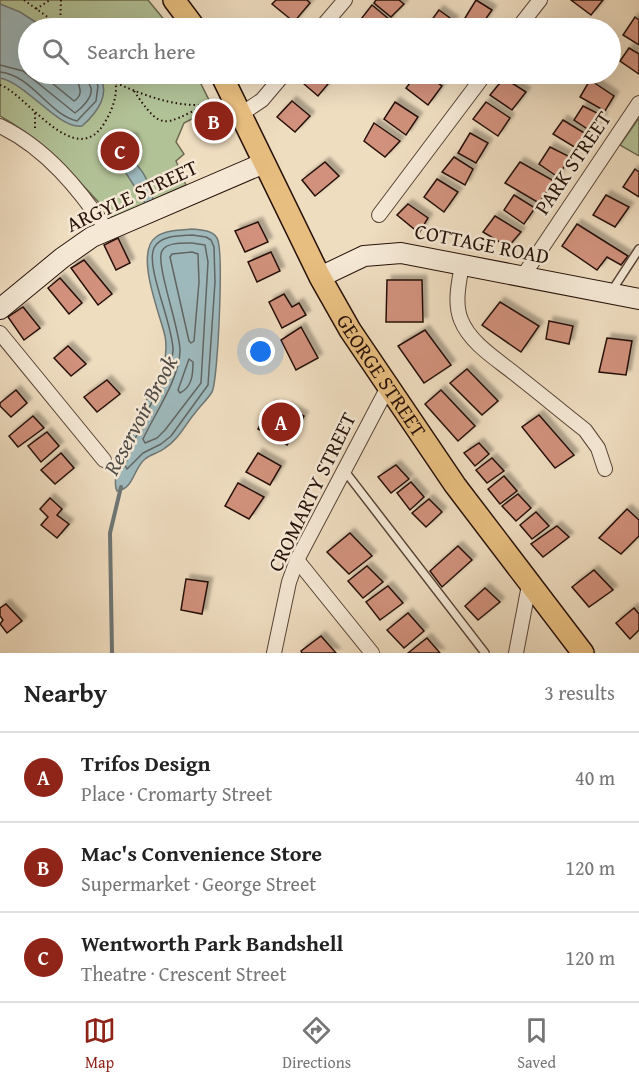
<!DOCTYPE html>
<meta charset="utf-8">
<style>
:root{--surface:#fff;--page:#f6f6f6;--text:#222;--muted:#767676;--line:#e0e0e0;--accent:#8f2418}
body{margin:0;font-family:"Gentium Book Plus",serif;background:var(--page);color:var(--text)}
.you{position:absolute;left:261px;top:352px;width:21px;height:21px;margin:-15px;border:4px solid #fff;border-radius:50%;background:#1a73e8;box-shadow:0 0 0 9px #1a73e833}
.badge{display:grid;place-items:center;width:39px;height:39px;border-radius:50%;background:var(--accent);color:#fff;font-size:20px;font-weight:700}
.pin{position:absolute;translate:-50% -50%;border:3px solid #fff;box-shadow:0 2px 6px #0006}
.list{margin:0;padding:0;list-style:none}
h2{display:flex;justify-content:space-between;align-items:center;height:78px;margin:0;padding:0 24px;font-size:26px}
h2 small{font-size:20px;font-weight:400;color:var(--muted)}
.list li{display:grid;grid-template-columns:39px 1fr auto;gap:18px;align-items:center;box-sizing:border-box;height:90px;padding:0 24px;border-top:2px solid var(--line)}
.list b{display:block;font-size:22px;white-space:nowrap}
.list p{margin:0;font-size:20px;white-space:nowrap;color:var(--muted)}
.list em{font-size:20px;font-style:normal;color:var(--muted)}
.icon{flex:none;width:33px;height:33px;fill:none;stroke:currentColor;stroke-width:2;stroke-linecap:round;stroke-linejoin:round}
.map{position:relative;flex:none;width:639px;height:653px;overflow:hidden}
.search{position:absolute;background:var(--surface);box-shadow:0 6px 24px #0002;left:18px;right:18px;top:18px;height:66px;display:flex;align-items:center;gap:15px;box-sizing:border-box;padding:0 21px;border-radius:33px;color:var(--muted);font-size:22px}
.sheet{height:348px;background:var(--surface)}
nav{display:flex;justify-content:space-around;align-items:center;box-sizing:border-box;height:84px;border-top:2px solid var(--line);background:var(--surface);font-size:16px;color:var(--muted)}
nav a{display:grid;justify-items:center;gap:3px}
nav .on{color:var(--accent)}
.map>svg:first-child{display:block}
.green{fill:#b2c297;stroke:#6c6a50;stroke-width:1.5}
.water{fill:#9eb9bc;stroke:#6e7674;stroke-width:1.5}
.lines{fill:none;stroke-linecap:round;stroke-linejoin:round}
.shore{stroke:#626562;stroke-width:1.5}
.stream{stroke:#6e7674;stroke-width:4}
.building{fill:#d1917c;stroke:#261109;stroke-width:1.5;filter:url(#shadow)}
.lane-casing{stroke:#584437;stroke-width:10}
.street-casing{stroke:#584437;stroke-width:16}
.secondary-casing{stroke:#261109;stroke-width:22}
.primary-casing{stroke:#261109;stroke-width:24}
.path{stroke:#261109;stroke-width:2;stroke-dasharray:1.5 3;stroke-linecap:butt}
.lane{stroke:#f5e9d6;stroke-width:7}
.street{stroke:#f5e9d6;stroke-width:14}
.secondary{stroke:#f5e9d6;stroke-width:20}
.primary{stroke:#e8be80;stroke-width:21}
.labels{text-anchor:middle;stroke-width:5;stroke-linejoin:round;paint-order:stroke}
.street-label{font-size:21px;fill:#261109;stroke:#f5e9d6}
.water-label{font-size:22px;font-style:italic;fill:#504c48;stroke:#f5e9d6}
</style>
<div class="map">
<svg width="639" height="653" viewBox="0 0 639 653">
<defs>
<filter id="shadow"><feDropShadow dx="4.5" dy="-4.5" stdDeviation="1.5" flood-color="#0004"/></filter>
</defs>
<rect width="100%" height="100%" fill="#efddc0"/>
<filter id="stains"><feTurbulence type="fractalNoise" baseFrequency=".00333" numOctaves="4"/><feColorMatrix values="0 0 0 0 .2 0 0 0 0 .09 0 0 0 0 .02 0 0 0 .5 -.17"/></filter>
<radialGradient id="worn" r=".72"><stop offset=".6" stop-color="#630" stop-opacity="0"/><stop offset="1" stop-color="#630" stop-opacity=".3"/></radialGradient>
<!-- green -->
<g class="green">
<path d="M 0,0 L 148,0 L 171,28 L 28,28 L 28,74 L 196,74 L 213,108 L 184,123 L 176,142 L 184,154 L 176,161 L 186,185 L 113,218 C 78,180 45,141 0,116 Z"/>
<path d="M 639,118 L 639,156 L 620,145 Z"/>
</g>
<!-- water -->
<g class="water">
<path d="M 0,4 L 20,12 L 45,28 L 28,28 L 28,74 L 97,74 C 113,92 97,113 82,126 C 59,130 28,84 0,78 Z"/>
<path d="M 135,163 C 146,174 150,186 153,200 L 145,203 L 124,170 Z"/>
<path d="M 192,229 C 201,230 212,230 217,238 C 224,249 218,381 212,392 C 207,400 200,406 195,413 C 185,425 178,440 165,448 C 159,453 151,454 145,459 C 133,469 134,489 117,491 C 106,472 154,387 164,365 C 166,355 167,346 165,336 C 160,314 134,253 156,237 C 165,230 181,230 192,229 Z"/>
</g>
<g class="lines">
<!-- shore -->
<g class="shore">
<path d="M 0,65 L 23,71 L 75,113 C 82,108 93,97 91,88 C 89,82 86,80 85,74"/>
<path d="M 0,72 C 33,76 47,113 77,121 L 96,101 L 98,86 L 93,74"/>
<path d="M 41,74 L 74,101 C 86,93 77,85 76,74"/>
<path d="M 192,235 L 206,237 L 211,240 L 214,247 L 215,282 L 208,385 L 171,436 L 161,444 L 143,453 L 127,469 L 125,465 C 132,446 139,428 148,410 C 157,391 171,373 173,351 C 174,326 145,267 154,248 C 160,235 180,236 192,235 Z"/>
<path d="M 192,243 L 205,245 L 208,262 L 201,383 L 165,430 L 157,438 L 145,443 L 143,439 C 155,413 180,378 180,350 C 180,330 155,262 162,251 C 166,242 184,243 192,243 Z"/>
<path d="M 192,252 L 198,254 L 199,282 L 194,341 L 191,343 L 189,341 L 170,257 L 172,254 Z"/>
<path d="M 189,359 L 193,362 C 193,375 192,387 180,393 L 178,390 Z"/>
</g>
<!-- stream -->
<path class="stream" d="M 112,653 L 110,533 L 121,487"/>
</g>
<!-- building -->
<g class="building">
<path d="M 276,0 L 307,0 L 310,3 L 294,22 L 272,4 Z"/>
<path d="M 376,0 L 399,0 L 404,4 L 391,17 L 374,3 Z"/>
<path d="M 476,0 L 492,10 L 480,27 L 465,18 Z"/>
<path d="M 571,0 L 603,0 L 591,15 Z"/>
<path d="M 372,5 L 390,20 L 383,28 L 373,28 L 361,19 Z"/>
<path d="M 439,10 L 454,21 L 449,28 L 432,28 L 428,25 Z"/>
<path d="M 635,17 L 639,20 L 639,45 L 623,35 Z"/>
<path d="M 629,48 L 639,54 L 639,74 L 620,61 Z"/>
<path d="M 312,74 L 327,74 L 333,78 L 318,96 L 304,84 Z"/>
<path d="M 417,74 L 425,74 L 442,86 L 428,105 L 406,88 Z"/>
<path d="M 504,78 L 526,92 L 512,110 L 490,95 Z"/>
<path d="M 590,80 L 614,96 L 605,111 L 580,97 Z"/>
<path d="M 292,101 L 310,116 L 295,132 L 277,117 Z"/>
<path d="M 395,102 L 418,117 L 406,135 L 384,119 Z"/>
<path d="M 486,102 L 510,118 L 498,136 L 473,119 Z"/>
<path d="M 583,106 L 603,116 L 592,132 L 574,120 Z"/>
<path d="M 215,112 L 222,126 L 202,136 L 194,120 L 204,114 L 205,117 Z"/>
<path d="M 563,120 L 586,134 L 576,148 L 553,134 Z"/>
<path d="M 374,123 L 400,141 L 385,157 L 364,141 Z"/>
<path d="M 470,133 L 488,143 L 476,163 L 458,153 Z"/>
<path d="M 119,137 L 133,138 L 135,149 L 130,159 L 118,164 L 108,161 L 104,157 L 108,145 Z"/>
<path d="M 550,147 L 570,157 L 558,177 L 539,164 Z"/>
<path d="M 454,157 L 473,169 L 465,185 L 442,172 Z"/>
<path d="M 325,162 L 339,176 L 315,196 L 302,180 Z"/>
<path d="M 520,162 L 554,181 L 539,203 L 505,183 Z"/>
<path d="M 635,169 L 639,172 L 639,197 L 623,187 Z"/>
<path d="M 437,179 L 458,192 L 444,212 L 424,197 Z"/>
<path d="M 514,195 L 535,208 L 524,224 L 504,210 Z"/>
<path d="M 606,195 L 629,207 L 615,227 L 593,215 Z"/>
<path d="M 408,204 L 428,218 L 419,233 L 397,215 Z"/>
<path d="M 495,216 L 521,232 L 508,247 L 483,232 Z"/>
<path d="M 258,222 L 268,242 L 245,252 L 235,231 Z"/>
<path d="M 577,224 L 628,256 L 621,265 L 607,257 L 597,270 L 562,246 Z"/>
<path d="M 118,238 L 130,263 L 116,270 L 104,245 Z"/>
<path d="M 271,252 L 280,271 L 257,282 L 248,262 Z"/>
<path d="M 84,260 L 112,294 L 98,305 L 71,268 Z"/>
<path d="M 60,278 L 82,303 L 69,314 L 48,288 Z"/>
<path d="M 387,280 L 422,280 L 423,322 L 386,322 Z"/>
<path d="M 284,294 L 292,307 L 299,303 L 306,315 L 282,328 L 269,302 Z"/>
<path d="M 500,302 L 539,326 L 521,352 L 482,325 Z"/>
<path d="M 23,307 L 40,328 L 24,340 L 8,317 Z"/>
<path d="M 549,321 L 573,326 L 569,344 L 546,339 Z"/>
<path d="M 301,327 L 318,358 L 296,370 L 281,340 Z"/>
<path d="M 425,330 L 451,365 L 424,383 L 398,346 Z"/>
<path d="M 607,338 L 632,341 L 626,375 L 599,372 Z"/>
<path d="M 68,346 L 86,364 L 71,376 L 54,358 Z"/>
<path d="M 467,369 L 498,401 L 482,415 L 450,383 Z"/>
<path d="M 107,380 L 120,394 L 97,412 L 84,397 Z"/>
<path d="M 16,390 L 27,403 L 11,417 L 0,406 L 0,403 Z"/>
<path d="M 441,390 L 475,426 L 458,441 L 425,404 Z"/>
<path d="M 271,405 L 283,412 L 287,407 L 304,416 L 287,445 L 258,429 Z"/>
<path d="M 539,415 L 574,455 L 555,468 L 522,427 Z"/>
<path d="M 33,416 L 44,428 L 18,447 L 9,436 Z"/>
<path d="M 47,432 L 59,446 L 41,462 L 28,446 Z"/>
<path d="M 479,443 L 489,454 L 475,466 L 464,453 Z"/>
<path d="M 61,453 L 74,468 L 55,484 L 41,470 Z"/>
<path d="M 258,453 L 281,466 L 270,485 L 246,472 Z"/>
<path d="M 492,458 L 504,471 L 487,483 L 476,470 Z"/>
<path d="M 396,465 L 409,479 L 391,493 L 378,477 Z"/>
<path d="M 504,476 L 517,491 L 500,504 L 488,489 Z"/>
<path d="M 411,482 L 424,497 L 410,510 L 397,493 Z"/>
<path d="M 238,483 L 264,497 L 249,519 L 225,506 Z"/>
<path d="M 518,494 L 531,508 L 516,521 L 502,506 Z"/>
<path d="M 50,498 L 62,509 L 57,515 L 69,524 L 57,538 L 41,525 L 48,517 L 40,509 Z"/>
<path d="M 429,499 L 442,512 L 426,527 L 412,513 Z"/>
<path d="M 627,509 L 639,520 L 639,536 L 621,554 L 599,538 Z"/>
<path d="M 536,512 L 549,526 L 532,539 L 520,525 Z"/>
<path d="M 557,526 L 569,537 L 543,557 L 531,544 Z"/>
<path d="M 350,533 L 372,556 L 349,574 L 327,552 Z"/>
<path d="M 458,546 L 472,560 L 442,587 L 430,571 Z"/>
<path d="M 367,566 L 383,582 L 363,598 L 348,581 Z"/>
<path d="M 594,570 L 613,590 L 589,607 L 572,587 Z"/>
<path d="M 186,579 L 208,582 L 202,614 L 181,610 Z"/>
<path d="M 388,586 L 403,603 L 380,620 L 366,602 Z"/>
<path d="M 485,588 L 500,602 L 478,620 L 465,606 Z"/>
<path d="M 6,604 L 22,621 L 7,633 L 0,624 L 3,620 L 0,616 L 0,608 Z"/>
<path d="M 634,608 L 639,614 L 639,630 L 630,639 L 616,623 Z"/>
<path d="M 408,613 L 424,631 L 404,648 L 387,630 Z"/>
<path d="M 321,636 L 336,653 L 302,653 L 301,651 Z"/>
<path d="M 427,638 L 440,653 L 408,653 Z"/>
</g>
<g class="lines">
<!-- lane casing -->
<g class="lane-casing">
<g id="lane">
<path d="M 611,292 L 639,249"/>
<path d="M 344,470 L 485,653"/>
</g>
</g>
<!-- street casing -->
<g class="street-casing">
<g id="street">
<path d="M 321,28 L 345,0"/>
<path d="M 518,28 L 540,0"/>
<path d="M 241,114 L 262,100 L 284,74"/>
<path d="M 0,126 C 46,148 79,189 107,230"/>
<path d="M 379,215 L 485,74"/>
<path d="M 462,265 C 459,282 454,303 461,320 C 471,345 500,361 520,378 C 542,395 563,413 585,430 L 598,448 L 605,469"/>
<path d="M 523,276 L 639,103"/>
<path d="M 0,333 L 104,460"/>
<path d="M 297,560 L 372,653"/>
<path d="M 274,653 L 289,582 L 297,560 L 388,387"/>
<path d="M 516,653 L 529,585"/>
</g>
</g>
<!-- secondary casing -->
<g class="secondary-casing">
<g id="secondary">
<path d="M 320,277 L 364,256 L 401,253 L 639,299"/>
<path d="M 0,309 L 62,258 L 92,237 L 264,163"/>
</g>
</g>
<!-- primary casing -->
<g class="primary-casing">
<g id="primary">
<path d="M 174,0 L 195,28"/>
<path id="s1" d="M 221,74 L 320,277 L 350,330 L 455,485 L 583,653"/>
</g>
</g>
<!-- path -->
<g class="path">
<path d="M 24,0 L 60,26"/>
<path d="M 61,0 L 60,26 L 63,28"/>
<path d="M 36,9 L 50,0"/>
<path d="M 116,83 C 148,97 182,110 217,103"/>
<path d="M 0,85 C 26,93 76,173 105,122 C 114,107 119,91 114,74"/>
<path d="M 134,91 C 161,131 163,126 203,106"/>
<path d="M 35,113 L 35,131"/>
</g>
<!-- lane -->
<use href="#lane" class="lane"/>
<!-- street -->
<use href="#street" class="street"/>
<!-- secondary -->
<use href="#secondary" class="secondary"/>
<!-- primary -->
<use href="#primary" class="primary"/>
</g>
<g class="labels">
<!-- street labels -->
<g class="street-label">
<text transform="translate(573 163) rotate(-56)" y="7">PARK STREET</text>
<text transform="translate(132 196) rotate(-25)" y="7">ARGYLE STREET</text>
<text transform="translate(482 244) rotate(11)" y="7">COTTAGE ROAD</text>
<text dy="7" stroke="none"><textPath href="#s1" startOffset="342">GEORGE STREET</textPath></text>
<text transform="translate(312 492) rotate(-64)" y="7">CROMARTY STREET</text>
</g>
<!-- water labels -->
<g class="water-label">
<text transform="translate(140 415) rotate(-62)" y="8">Reservoir Brook</text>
</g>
</g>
<rect width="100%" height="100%" filter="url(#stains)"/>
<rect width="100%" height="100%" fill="url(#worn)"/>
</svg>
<div class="you"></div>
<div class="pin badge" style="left:281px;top:422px">A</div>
<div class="pin badge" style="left:214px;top:121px">B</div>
<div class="pin badge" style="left:120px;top:151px">C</div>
<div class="search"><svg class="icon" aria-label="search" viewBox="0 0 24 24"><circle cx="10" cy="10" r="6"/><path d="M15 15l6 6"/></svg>Search here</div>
</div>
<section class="sheet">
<h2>Nearby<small>3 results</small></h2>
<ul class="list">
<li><span class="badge">A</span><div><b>Trifos Design</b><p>Place · Cromarty Street</p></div><em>40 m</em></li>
<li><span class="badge">B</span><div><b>Mac's Convenience Store</b><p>Supermarket · George Street</p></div><em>120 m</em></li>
<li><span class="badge">C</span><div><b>Wentworth Park Bandshell</b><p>Theatre · Crescent Street</p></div><em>120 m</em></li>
</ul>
</section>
<nav>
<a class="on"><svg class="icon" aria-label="map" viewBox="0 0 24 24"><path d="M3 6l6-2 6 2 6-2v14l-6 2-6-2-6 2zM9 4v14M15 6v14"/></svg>Map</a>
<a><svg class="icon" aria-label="directions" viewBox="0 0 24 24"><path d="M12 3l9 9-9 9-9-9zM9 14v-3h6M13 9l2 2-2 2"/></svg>Directions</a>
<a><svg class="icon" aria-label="saved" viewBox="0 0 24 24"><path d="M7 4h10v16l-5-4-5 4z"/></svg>Saved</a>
</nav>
